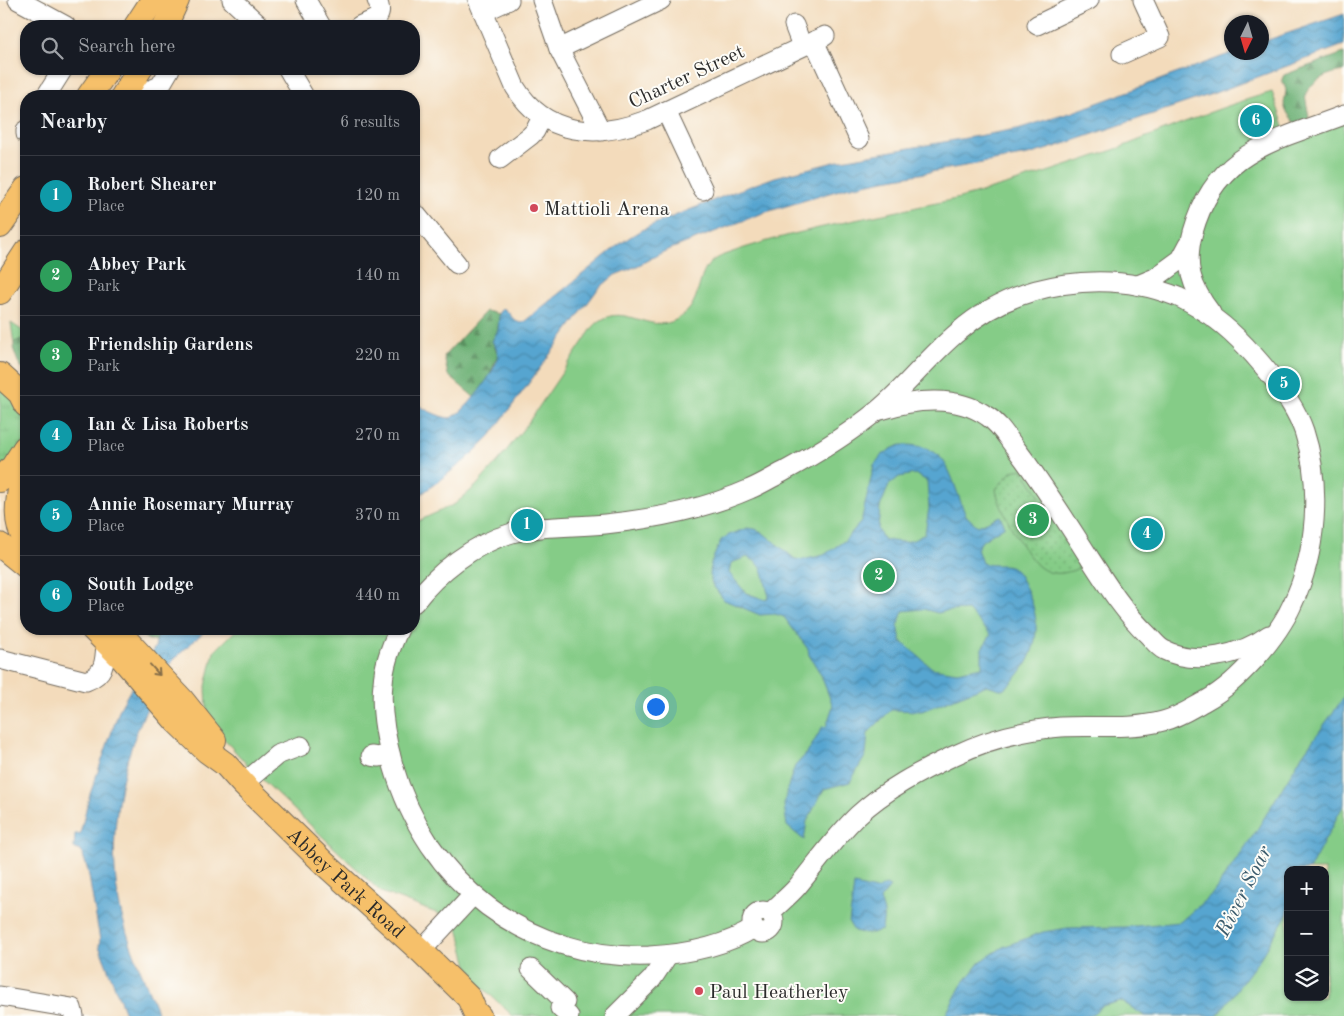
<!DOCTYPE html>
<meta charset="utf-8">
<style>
:root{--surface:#171b24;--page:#20242c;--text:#f1f3f6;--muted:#9ea1a6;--line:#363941;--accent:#ea580c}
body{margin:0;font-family:"Old Standard TT",serif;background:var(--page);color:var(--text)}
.controls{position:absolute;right:15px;bottom:15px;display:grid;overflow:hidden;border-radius:10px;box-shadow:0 1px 4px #0004}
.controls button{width:45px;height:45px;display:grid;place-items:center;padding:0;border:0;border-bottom:1px solid var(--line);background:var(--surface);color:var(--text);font:25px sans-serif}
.compass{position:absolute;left:1224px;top:15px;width:45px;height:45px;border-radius:50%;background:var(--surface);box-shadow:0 1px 4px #0004;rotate:185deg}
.you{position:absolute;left:655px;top:706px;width:18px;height:18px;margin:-12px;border:4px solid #fff;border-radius:50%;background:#1a73e8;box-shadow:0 0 0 8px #1a73e833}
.badge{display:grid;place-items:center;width:32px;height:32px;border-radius:50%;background:var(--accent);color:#fff;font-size:16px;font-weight:700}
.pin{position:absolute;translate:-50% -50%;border:2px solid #fff;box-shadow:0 1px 5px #0006}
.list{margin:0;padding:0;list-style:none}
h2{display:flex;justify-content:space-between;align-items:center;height:65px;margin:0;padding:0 20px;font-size:21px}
h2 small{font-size:16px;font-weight:400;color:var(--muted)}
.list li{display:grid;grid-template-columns:32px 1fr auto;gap:15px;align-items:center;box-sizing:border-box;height:80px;padding:0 20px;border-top:1px solid var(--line)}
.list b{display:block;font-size:19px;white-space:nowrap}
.list p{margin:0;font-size:16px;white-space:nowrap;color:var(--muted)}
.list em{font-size:16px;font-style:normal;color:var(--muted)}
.icon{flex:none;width:28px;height:28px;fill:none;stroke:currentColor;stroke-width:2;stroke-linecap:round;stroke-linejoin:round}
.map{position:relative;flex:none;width:1344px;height:1016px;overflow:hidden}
.search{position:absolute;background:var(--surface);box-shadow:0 1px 4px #0004;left:20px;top:20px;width:400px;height:55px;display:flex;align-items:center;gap:12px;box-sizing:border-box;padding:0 18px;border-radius:20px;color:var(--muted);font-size:19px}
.panel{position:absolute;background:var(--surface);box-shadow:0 1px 4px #0004;left:20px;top:90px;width:400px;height:545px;border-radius:20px}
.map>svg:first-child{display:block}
.grass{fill:url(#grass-tufts);stroke:#587c59}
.forest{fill:url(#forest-firs);stroke:#4c6e50}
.park{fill:#85cc87;stroke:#587c59;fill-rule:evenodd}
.garden{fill:url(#garden-dots);stroke:#587c59}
.water{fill:url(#water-waves);stroke:#40687e;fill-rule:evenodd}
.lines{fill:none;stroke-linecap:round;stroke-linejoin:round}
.minor-casing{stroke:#71695d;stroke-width:21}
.major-casing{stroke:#71695d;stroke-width:26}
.minor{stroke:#fff;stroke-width:19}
.major{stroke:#f6c06b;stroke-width:24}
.oneway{stroke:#866e48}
.poi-dot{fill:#d1495b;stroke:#fdfcf7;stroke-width:2}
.labels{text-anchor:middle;stroke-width:4;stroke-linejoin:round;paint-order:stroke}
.street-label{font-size:20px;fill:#2b2b2b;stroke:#fdfcf7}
.poi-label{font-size:20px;fill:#2b2b2b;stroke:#fdfcf7;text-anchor:start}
.water-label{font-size:21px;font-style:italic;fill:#3c5c6d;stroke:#fdfcf7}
</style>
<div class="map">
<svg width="1344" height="1016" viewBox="0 0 1344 1016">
<defs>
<pattern id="grass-tufts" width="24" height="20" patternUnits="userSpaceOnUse" patternTransform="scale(1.25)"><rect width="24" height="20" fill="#85cc87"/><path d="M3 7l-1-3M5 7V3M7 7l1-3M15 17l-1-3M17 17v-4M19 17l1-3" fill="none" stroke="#73af75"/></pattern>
<pattern id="forest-firs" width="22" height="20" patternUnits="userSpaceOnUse" patternTransform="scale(1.25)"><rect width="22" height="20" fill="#6cb074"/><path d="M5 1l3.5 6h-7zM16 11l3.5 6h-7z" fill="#598f5f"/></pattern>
<pattern id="garden-dots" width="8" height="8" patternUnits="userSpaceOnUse" patternTransform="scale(1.25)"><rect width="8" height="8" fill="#85cc87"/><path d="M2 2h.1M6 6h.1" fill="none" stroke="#73af75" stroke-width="1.8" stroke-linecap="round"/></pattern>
<pattern id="water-waves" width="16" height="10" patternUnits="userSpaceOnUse" patternTransform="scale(1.25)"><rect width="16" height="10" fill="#56a5d0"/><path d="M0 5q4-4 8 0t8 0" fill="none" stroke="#4787a9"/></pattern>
</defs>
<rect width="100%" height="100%" fill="#fdfcf7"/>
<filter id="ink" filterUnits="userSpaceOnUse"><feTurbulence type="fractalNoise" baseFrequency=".02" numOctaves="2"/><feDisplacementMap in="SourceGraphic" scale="10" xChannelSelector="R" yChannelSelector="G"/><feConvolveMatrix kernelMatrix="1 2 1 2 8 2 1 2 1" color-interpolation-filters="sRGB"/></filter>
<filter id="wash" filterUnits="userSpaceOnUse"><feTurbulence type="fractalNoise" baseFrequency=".0096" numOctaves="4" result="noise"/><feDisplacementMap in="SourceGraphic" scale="20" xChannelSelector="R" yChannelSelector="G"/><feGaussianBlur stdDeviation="1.12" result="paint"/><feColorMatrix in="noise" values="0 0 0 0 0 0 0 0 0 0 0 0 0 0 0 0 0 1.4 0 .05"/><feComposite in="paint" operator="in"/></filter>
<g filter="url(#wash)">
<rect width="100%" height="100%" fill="#f3dbbb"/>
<!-- grass -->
<g class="grass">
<path d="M 11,323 L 26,333 L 26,337 L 15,342 L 14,344 Z"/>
<path d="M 0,375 L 26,405 L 26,439 L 0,480 Z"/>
</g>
<!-- forest -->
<g class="forest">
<path d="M 1344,53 L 1344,71 C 1328,73 1312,80 1305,95 L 1309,117 L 1306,122 L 1299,124 L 1295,123 L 1286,111 L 1284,104 L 1286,90 L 1282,79 L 1284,75 Z"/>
<path d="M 486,311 L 499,314 L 498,330 L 492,341 L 498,355 L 487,381 L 475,398 L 448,375 L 444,356 Z"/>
<path d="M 26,337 L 26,373 L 18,362 L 13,348 L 15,342 Z"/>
<path d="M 134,629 L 159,629 L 156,642 L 147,639 Z"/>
</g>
<!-- park -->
<path class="park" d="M 1272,92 L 1288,137 L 1344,123 L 1344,1016 L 513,1016 L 471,977 L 458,928 L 439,914 L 381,892 L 250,768 L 216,730 L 207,711 L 206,686 L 214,652 L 237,629 L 414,629 L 414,523 L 455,504 L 476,486 L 500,459 L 530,420 L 593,327 C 596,324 600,320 605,318 C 626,308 649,330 671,322 C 709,308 690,268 721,256 C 781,234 846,222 908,209 C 929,204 951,201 971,195 C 1021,181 1070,165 1119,148 C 1140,140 1161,131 1182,123 C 1212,111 1241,101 1272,92 ZM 1288,870 L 1325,870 L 1325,997 L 1288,997 Z"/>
<!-- garden -->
<path class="garden" d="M 1022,469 L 1085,565 C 1072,572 1055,578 1041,568 C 1026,558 998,507 996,489 L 1012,471 Z"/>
<!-- water -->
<g class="water">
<path d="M 1344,14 L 1344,45 L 1212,94 L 1055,147 L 1028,155 L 879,181 L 846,188 L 763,213 L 663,252 L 637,266 L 615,275 L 598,289 L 490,436 L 467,459 L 414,500 L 414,402 C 421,408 439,417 449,418 C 462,418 498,369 498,355 C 498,351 494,345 492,341 L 498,330 L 499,314 L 503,308 C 511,312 510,319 520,323 L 525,321 L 617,246 L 633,235 L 652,225 L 734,192 L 775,177 L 842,160 L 1017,129 L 1073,112 L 1232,53 L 1262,52 L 1262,42 Z"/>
<path d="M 901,445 C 942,444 947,463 959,497 C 961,502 963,510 966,515 C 969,519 974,523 978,526 L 1000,516 L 1005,526 L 982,541 L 977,549 L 982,563 C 993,567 1005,563 1012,567 C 1019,572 1023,583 1027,590 C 1045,628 1036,663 1003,690 L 987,685 L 922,711 L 891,710 L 868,733 L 866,755 L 850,782 L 824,789 L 807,821 L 804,840 L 787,826 L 784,805 L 789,783 L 795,766 L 808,752 L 823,726 L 826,727 L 833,706 L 820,673 L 809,655 L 808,649 L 784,617 L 775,614 L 760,615 L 724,600 L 712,584 L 710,575 L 711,563 L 721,540 L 729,535 L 747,528 L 755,529 L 762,532 L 795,559 L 802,560 L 824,555 L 844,541 L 861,522 L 874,465 L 881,456 L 891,449 ZM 915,474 L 927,481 L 929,508 L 925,533 C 912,544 899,543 883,539 L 878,529 L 880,507 L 889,485 L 899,477 ZM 747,557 C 768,566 762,577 769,596 L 766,600 L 746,593 L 729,573 L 731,563 ZM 923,609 L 938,613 L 946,611 L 968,610 L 991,635 L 982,648 L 982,667 L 957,672 L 932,668 L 901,641 L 898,625 L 903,611 Z"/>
<path d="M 159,629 L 207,629 C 195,640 182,651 171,663 C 164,671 160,683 155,693 C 119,757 104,844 122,916 C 131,950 146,983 159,1016 L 126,1016 L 99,946 L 100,940 L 88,871 L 82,852 L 74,848 L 75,834 L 80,834 L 89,797 L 120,708 L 155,647 Z"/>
<path d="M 1344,697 L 1344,804 L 1309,870 L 1288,870 L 1288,913 L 1259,960 L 1217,1016 L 1145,1016 L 1121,1001 L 1102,1006 L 1090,1016 L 945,1016 L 961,986 L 980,962 L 1003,947 L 1043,932 L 1068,928 L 1125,927 L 1180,922 L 1213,893 L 1255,833 L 1301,757 Z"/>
<path d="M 854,885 L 876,890 L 886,885 L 890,887 L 880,899 L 884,913 L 882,930 L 868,934 L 854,931 L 849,923 Z"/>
</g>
</g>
<g filter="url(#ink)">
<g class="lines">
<!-- minor casing -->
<g class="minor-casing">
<g id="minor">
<path d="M 18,0 L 66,26"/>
<path d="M 232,0 L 260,26"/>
<path d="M 306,0 L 321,26"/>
<path d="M 478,0 L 515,87 C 545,136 597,139 647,120 L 825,36"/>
<path d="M 542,0 L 559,49 L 601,131"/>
<path d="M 483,12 L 509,0"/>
<path d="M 794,25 L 802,46"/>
<path d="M 1037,25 L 1089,0"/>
<path d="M 359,26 C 374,19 385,19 377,0"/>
<path d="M 814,41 L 859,139"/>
<path d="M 559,49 L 661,0"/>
<path d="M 1122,54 L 1160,37 L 1143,0"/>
<path d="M 288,69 L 304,96"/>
<path d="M 124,94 L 140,94 L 160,86 L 170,69"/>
<path d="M 46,96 L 63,69"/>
<path d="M 666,111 L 703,190"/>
<path d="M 26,130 L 26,134"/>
<path d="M 500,159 L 530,136 L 535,131 L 542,117"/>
<path d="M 414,212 L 457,264"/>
<path d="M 1138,285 L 1155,278 L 1181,259 L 1189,244"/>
<path d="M 1211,313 C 1191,287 1184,265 1193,232 C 1216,150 1274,142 1344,115"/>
<path d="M 881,410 C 915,399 957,395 987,416 C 1000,424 1008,439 1017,450 C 1043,484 1066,521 1089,557 C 1107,585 1124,612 1148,635 C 1153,640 1158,647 1164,650 C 1196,666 1242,655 1269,635"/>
<path d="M 414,603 C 438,572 473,544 512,533 C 542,525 574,527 605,524 C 654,519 705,509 750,489 C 762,484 773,477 783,472 C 816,454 849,434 878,410 C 907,386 929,356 958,332 C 1016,281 1107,268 1178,297 C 1187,301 1195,306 1203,311 C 1238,331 1291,393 1304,431 C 1322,486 1317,553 1292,605 C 1283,625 1270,642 1255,659 C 1240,675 1225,690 1205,701 C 1192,708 1179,717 1163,721 C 1130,730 1095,725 1061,727 C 1024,730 986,740 953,756 C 919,772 885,790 858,815 C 835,837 817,863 797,887 C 789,896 779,904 770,913"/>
<path d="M 399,629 C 391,646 384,664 383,683 C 380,710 386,740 393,765 C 427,883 526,960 649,956 C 684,954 724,947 754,928"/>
<path d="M 0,659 L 86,681 C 106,674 105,660 106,641"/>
<path d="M 371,756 L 379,757 L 390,754"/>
<path d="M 243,784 L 277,755 L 301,746"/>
<circle cx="763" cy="922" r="11"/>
<path d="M 421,951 L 473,895"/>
<path d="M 531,969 L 565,1002 L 560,1008 L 569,1016"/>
<path d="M 0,996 L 72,1008 L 74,1016"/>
<path d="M 615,1016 L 652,979 L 668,955"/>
</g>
</g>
<!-- major casing -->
<g class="major-casing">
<g id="major">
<path d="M 136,26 L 153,0"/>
<path d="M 165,26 L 177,0"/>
<path d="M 89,96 L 108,69"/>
<path d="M 123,96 L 140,69"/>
<path d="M 0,226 L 26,189"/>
<path d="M 0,292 L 26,252"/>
<path d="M 0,375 L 20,393 L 26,405"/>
<path d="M 24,450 C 24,457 25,466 23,473 C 19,496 12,520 26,541"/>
<path d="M 0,480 L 12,468 L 25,448"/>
<path d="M 0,545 L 26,566"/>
<path id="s1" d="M 93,629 L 123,659 L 177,722 L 207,751 L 225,764 L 243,784 L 326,865 L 421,951 L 469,998 L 475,1012 L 479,1016"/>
<path d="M 116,629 L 182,700 L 214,740"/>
</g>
</g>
<!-- minor -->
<use href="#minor" class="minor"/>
<!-- major -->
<use href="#major" class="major"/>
</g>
<!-- one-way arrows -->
<defs><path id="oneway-shaft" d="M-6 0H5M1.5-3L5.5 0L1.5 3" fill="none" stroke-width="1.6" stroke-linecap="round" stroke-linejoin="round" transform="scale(1.25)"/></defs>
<use class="oneway" href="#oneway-shaft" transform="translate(155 670) rotate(48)"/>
</g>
<!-- markers -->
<g class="poi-dot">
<circle cx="534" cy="208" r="5"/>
<circle cx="699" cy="991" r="5"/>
</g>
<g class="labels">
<!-- street labels -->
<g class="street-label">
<text transform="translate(686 76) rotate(-25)" y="7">Charter Street</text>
<text dy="7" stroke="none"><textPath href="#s1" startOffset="359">Abbey Park Road</textPath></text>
</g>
<!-- poi labels -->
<g class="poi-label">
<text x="544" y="215">Mattioli Arena</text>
<text x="709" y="998">Paul Heatherley</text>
</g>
<!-- water labels -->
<g class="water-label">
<text transform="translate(1243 891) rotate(-63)" y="7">River Soar</text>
</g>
</g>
</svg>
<div class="controls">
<button>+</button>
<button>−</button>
<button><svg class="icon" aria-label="layers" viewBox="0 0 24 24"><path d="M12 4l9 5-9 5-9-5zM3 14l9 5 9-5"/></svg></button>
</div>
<svg class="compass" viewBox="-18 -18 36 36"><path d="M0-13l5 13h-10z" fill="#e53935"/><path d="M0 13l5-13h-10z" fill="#9ea1a6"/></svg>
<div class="you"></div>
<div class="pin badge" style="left:527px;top:525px;background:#0f9aa8">1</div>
<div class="pin badge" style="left:879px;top:576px;background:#2e9e5b">2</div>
<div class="pin badge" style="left:1033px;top:520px;background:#2e9e5b">3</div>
<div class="pin badge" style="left:1147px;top:534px;background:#0f9aa8">4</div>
<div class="pin badge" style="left:1284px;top:384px;background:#0f9aa8">5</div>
<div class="pin badge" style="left:1256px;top:121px;background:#0f9aa8">6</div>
<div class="search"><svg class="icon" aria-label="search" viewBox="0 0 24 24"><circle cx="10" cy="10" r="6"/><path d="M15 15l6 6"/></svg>Search here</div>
<section class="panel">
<h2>Nearby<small>6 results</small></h2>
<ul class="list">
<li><span class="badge" style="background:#0f9aa8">1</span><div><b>Robert Shearer</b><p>Place</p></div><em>120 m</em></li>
<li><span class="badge" style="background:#2e9e5b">2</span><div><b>Abbey Park</b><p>Park</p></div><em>140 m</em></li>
<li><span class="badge" style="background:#2e9e5b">3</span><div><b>Friendship Gardens</b><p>Park</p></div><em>220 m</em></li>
<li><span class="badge" style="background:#0f9aa8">4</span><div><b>Ian &amp; Lisa Roberts</b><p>Place</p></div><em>270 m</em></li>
<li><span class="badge" style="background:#0f9aa8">5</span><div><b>Annie Rosemary Murray</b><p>Place</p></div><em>370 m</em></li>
<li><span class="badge" style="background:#0f9aa8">6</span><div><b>South Lodge</b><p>Place</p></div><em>440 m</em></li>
</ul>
</section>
</div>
